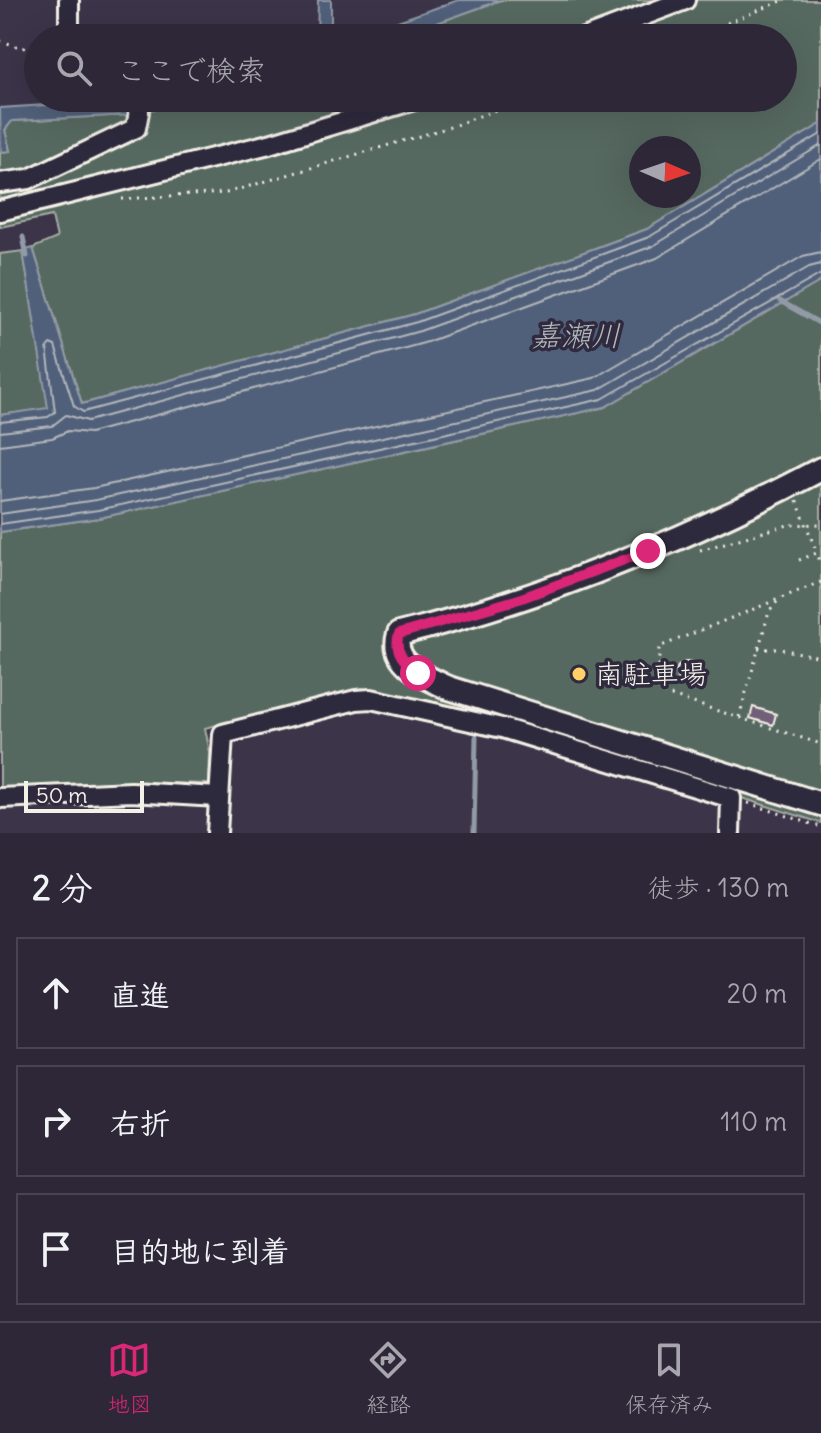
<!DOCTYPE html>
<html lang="ja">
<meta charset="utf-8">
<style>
:root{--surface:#2d2737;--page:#352f3f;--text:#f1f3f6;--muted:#a7a5ad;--line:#484452;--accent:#db2777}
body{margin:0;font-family:Delius,"Klee One",sans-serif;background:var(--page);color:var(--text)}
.compass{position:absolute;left:629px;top:136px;width:72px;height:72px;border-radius:50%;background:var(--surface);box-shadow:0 8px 32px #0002;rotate:92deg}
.scale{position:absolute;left:24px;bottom:20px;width:120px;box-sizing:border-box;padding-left:8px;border:4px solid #f4f1e8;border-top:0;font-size:22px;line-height:28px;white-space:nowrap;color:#f4f1e8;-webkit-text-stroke:6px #2f2a3d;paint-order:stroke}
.stop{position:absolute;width:24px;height:24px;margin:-18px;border:6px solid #db2777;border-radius:50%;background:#fff}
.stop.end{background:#db2777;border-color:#fff;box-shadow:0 2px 8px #0008}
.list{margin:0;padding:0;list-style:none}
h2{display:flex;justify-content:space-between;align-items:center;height:104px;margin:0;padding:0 32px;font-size:34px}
h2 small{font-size:26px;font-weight:400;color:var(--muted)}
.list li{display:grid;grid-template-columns:52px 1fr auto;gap:24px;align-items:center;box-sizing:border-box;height:112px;margin:0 16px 16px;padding:0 16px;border:2px solid var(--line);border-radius:0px}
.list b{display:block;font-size:30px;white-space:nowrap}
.list em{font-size:26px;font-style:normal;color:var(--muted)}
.icon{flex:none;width:44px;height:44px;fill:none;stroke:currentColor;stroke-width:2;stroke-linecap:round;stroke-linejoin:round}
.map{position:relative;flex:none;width:821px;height:833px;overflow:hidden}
.search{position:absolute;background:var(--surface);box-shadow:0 8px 32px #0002;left:24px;right:24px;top:24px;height:88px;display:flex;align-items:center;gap:20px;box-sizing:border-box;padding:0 28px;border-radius:44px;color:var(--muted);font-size:30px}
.sheet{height:488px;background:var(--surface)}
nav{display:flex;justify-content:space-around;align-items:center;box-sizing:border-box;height:112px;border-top:2px solid var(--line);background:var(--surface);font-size:22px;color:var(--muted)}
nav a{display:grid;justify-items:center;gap:4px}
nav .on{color:var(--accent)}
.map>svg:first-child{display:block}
.green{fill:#576961;stroke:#a6ada4;stroke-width:2;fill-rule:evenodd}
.water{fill:#51607a;stroke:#929aa6;stroke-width:2}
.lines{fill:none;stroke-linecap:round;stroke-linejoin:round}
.shore{stroke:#b3b7bc;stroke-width:2}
.stream{stroke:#929aa6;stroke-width:5}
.building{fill:#705e77;stroke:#f4f1e8;stroke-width:2}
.minor-casing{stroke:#f4f1e8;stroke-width:24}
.tertiary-casing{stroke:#f4f1e8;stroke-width:28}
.path{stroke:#f4f1e8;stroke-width:3;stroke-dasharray:2 6;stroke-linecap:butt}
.minor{stroke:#2f2a3d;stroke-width:18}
.tertiary{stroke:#2f2a3d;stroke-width:22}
.route{stroke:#db2777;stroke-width:10}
.poi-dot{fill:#ffd166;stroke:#2f2a3d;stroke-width:3}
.labels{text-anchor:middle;stroke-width:7;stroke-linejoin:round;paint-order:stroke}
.poi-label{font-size:28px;fill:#f4f1e8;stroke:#2f2a3d;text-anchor:start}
.water-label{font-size:30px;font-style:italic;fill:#b3b7bc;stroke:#2f2a3d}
</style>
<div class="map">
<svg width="821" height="833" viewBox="0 0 821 833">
<rect width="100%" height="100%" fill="#3c3449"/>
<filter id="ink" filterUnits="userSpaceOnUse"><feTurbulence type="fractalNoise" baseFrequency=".0125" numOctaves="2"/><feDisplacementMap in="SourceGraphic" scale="16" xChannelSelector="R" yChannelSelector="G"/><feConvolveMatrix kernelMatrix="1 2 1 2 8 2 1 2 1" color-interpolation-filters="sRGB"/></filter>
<g filter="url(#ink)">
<!-- green -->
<g class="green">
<path d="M 501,0 L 821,0 L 821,124 L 647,229 L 415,314 L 82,404 L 33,248 L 57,238 L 52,216 L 0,227 L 0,152 L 10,151 L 5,130 L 12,121 L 130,115 L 197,98 L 783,98 L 783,38 L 395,38 ZM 641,148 L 689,148 L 689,196 L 641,196 Z"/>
<path d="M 23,251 L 49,409 L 0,415 L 0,254 Z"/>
<path d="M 821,281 L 821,796 L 441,674 L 412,658 L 410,650 L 388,654 L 411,677 L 821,814 L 821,823 L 498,721 L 362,688 L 205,728 L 210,753 L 209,784 L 115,782 L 0,788 L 0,532 L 99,518 L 605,407 Z"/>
</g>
<!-- water -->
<g class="water">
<path d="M 318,0 L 331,0 L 331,38 L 317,38 Z"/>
<path d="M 459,0 L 501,0 L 395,38 L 348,38 Z"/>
<path d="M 155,98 L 197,98 L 130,115 L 12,121 L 5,130 L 10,151 L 1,152 L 0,108 Z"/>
<path d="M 821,124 L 821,281 L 605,407 L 99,518 L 0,532 L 0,415 L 48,408 L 23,251 L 33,248 L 82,404 L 415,314 L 647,229 Z"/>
</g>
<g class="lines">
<!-- shore -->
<g class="shore">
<path d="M 0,422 L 48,417 L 55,412 L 47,348 L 50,344 L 55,346 L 74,406 L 83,412 L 417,322 L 649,237 L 821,134"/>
<path d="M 0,432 L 52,426 L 66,415 L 88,421 L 420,331 L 653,246 L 821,145"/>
<path d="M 0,445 L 52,438 L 68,431 L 90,433 L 424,343 L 657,258 L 821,159"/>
<path d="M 0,501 L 94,488 L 594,378 L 803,256 L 821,252"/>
<path d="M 0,514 L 96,500 L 598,390 L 809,267 L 821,264"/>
<path d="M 0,524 L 98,510 L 602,399 L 821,274"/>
</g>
<!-- stream -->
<g class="stream">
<path d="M 23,237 L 27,256"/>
<path d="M 780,301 L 821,324"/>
<path d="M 474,833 L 476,737"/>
</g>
</g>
<!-- building -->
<g class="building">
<circle cx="687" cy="673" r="11"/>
<path d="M 753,707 L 776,714 L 773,725 L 750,718 Z"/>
</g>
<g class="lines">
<!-- minor casing -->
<g class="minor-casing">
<g id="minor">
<path d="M 69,0 L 69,38"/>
<path d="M 584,38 L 685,0"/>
<path d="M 0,183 L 29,179 L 136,128 L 139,112 L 136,98"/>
<path d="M 0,211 L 269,144 L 421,98"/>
<path d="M 0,798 L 131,792 L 218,797"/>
<path d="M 217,833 L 223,734 L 356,700 L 371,699 L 502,728 L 731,798 L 730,833"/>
</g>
</g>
<!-- tertiary casing -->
<g class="tertiary-casing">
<path id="tertiary" d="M 821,469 C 688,539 545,598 399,634 C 389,664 428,678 449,688 L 821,804"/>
</g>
<!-- path -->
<g class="path">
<path d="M 690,38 L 784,0"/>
<path d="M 0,41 L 38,52"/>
<path d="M 122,199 L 226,193 L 450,127 L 528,98"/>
<path d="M 797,501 L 817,553"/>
<path d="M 700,550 L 788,525 L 821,524"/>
<path d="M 799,560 L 817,553 L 821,564"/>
<path d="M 821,582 L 659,647 L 659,692 L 821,744"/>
<path d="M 758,649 L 780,649 L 821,657"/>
<path d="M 739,717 L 769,612 L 780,598"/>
<path d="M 748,803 L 821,827"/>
</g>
<!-- minor -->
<use href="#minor" class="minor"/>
<!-- tertiary -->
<use href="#tertiary" class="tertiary"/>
</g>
</g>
<g class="lines" filter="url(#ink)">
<!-- route -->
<path class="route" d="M 418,673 C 405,662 393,652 399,634 L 519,599 L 648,551"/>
</g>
<!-- markers -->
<circle class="poi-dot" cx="579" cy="674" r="8"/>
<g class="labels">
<!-- poi labels -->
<g class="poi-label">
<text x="595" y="684">南駐車場</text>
</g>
<!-- water labels -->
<g class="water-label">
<text x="576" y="346">嘉瀬川</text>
</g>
</g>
</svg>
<svg class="compass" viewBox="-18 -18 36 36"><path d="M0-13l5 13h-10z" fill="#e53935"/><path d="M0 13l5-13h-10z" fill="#a7a5ad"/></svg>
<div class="scale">50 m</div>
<div class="stop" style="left:418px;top:673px"></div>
<div class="stop end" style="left:648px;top:551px"></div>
<div class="search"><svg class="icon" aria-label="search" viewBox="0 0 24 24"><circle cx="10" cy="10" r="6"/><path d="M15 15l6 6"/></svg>ここで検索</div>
</div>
<section class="sheet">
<h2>2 分<small>徒歩 · 130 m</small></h2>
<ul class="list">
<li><svg class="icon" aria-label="ahead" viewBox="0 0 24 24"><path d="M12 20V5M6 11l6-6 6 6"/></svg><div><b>直進</b></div><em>20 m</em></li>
<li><svg class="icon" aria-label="right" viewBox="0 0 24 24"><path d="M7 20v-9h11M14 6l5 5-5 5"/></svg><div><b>右折</b></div><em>110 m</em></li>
<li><svg class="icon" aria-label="arrive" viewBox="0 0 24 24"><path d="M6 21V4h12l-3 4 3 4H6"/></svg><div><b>目的地に到着</b></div></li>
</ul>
</section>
<nav>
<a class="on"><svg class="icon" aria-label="map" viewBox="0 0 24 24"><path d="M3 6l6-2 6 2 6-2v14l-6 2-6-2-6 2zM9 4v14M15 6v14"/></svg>地図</a>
<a><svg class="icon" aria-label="directions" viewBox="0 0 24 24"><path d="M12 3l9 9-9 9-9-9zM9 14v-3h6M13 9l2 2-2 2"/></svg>経路</a>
<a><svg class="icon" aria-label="saved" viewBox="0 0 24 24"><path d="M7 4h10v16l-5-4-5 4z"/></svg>保存済み</a>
</nav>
